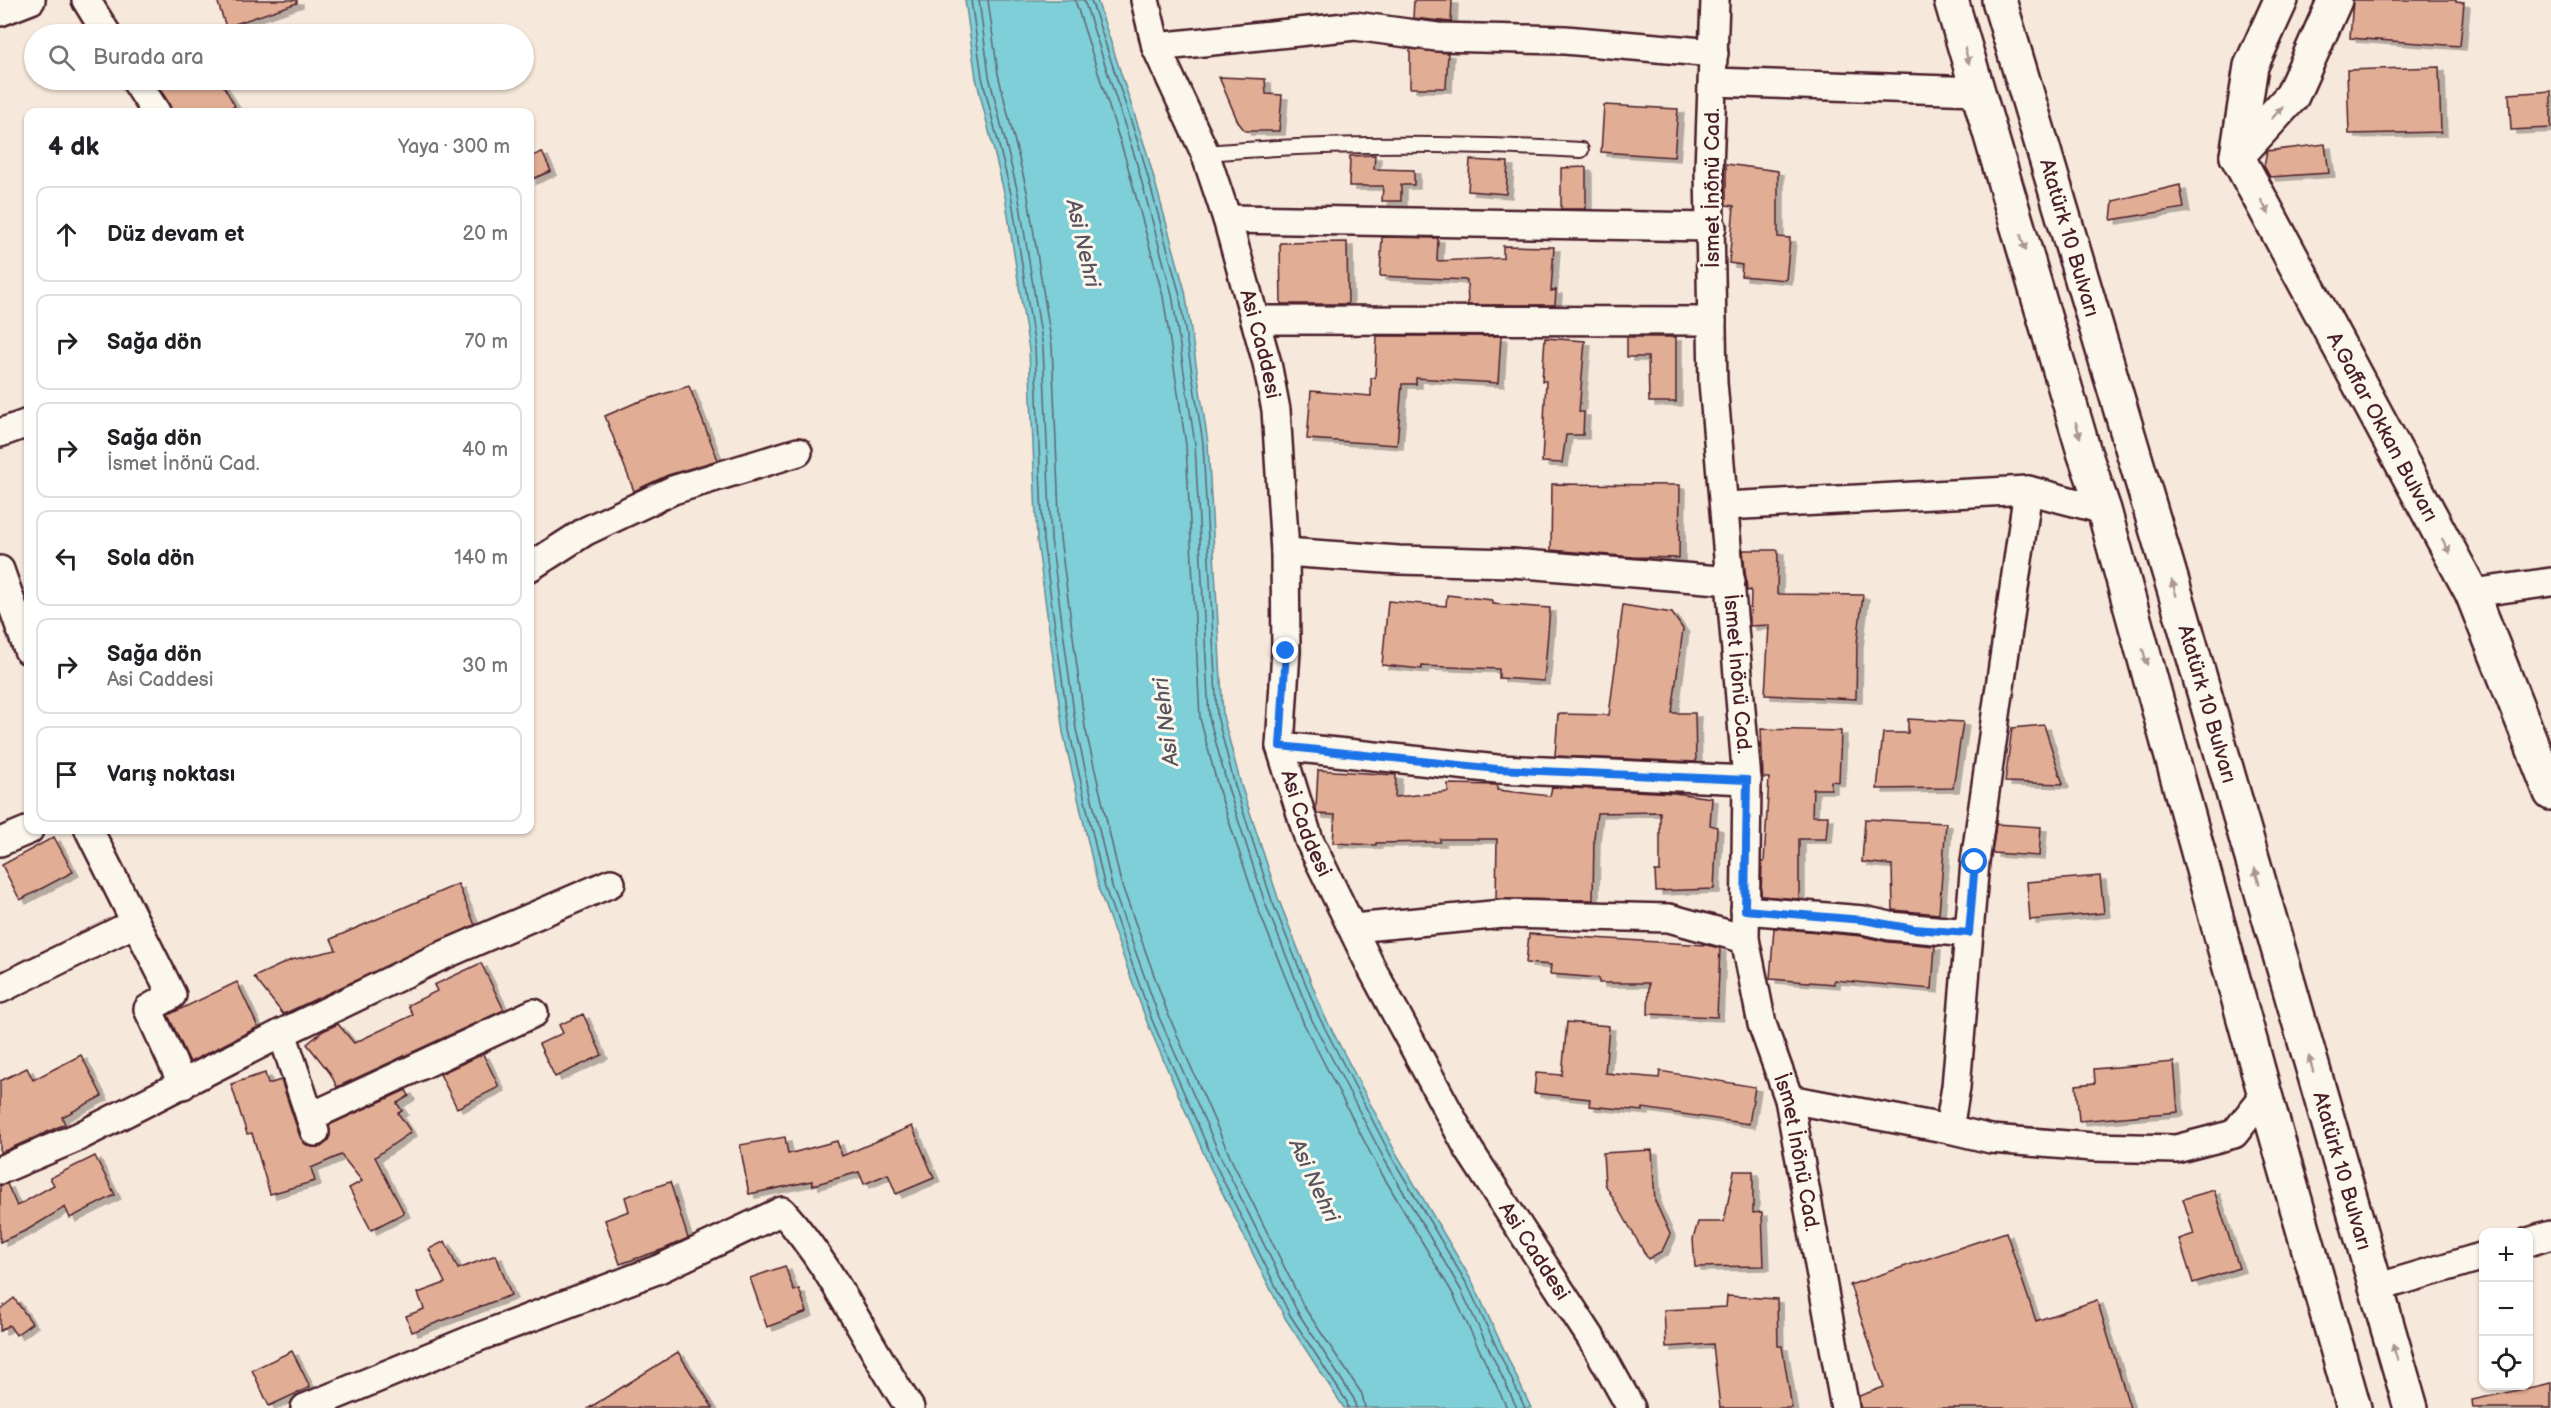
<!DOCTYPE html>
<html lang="tr">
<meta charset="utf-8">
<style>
:root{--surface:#fff;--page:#f6f6f6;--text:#202124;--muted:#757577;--line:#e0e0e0}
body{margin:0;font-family:"Balsamiq Sans",sans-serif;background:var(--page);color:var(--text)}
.controls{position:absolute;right:18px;bottom:18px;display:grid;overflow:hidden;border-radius:12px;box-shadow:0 2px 4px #0004}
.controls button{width:54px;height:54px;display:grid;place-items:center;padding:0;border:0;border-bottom:2px solid var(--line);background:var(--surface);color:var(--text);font:30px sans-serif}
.stop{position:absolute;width:18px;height:18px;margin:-14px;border:4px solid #1a73e8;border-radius:50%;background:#fff}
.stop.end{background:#1a73e8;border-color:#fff;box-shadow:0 2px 6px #0008}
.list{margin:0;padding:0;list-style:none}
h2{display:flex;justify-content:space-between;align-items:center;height:78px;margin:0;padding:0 24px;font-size:26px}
h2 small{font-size:20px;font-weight:400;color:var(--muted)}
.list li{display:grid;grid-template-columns:39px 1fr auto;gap:18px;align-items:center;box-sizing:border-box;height:96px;margin:0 12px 12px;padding:0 12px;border:2px solid var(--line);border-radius:12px}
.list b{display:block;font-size:22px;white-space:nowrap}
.list p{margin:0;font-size:20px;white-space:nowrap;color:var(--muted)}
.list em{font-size:20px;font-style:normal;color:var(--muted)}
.icon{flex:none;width:33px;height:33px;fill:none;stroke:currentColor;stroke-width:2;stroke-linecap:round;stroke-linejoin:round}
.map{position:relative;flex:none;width:2551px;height:1408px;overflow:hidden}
.search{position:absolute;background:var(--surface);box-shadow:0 2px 4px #0004;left:24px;top:24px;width:510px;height:66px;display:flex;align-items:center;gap:15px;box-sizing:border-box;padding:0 21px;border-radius:33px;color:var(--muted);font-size:22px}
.panel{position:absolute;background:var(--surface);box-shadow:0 2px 4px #0004;left:24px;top:108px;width:510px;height:726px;border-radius:12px}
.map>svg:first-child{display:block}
.water{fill:#7ecfd7;stroke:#698992;stroke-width:1.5}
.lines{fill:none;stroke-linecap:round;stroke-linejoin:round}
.shore{stroke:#5f6570;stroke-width:1.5}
.building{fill:#e1ad94;stroke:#4a1f2b;stroke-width:1.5;filter:url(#shadow)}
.service-casing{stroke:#4a1f2b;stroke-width:18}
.minor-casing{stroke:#4a1f2b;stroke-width:32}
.tertiary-casing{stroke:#4a1f2b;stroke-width:38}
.trunk-casing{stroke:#4a1f2b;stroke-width:38}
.service{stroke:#fbf7ec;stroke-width:14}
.minor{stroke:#fbf7ec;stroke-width:27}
.tertiary{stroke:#fbf7ec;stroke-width:33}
.trunk{stroke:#fbf7ec;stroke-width:33}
.oneway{fill:#ab9695}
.route{stroke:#1a73e8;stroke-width:8}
.labels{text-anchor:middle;stroke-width:6;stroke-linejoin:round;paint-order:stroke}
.street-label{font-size:21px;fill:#4a1f2b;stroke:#fbf7ec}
.water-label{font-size:22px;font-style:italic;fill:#5a545f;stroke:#fbf7ec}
</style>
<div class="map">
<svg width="2551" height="1408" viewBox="0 0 2551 1408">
<defs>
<filter id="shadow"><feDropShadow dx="6" dy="4" stdDeviation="0" flood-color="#0004"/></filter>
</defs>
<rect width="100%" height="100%" fill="#f6e8da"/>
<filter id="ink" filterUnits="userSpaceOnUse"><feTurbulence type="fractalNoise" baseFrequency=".0167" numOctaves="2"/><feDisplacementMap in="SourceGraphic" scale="12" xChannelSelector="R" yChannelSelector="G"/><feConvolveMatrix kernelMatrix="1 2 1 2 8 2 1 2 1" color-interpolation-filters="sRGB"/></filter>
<g filter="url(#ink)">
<!-- water -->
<path class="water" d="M 965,0 L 1097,0 L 1147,153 L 1185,291 L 1208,443 L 1223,716 L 1241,785 L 1278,898 L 1324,1015 L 1396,1153 L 1473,1283 L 1531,1408 L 1344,1408 L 1285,1318 L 1210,1168 L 1147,1022 L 1099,890 L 1063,732 L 1037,540 L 1029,350 L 1005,196 L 976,78 Z"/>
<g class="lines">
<!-- shore -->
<g class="shore">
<path d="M 971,0 L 982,77 L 1011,194 L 1035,348 L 1043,540 L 1069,730 L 1105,888 L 1152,1020 L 1216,1166 L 1290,1315 L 1347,1402 L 1348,1408"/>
<path d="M 979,0 L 989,76 L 1018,193 L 1043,347 L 1051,539 L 1076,729 L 1112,886 L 1159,1017 L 1223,1162 L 1297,1311 L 1354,1399 L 1356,1408"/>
<path d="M 988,0 L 998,74 L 1027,191 L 1052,346 L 1060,538 L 1085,727 L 1121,883 L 1168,1014 L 1231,1159 L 1304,1307 L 1362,1394 L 1365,1408"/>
<path d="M 1075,0 L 1126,160 L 1163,296 L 1186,445 L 1200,718 L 1219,791 L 1257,906 L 1304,1024 L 1376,1164 L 1453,1294 L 1507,1408"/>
<path d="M 1084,0 L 1135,157 L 1172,294 L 1195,444 L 1209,717 L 1228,788 L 1265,903 L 1312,1020 L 1384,1159 L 1461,1290 L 1517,1408"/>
<path d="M 1091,0 L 1142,155 L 1179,292 L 1203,443 L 1217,716 L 1235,786 L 1272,901 L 1319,1017 L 1391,1156 L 1468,1286 L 1525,1408"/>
</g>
</g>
<!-- building -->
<g class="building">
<path d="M 217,0 L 297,0 L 297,3 L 226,27 Z"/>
<path d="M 1414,0 L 1452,0 L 1451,22 L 1413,18 Z"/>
<path d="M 2353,0 L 2456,0 L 2456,2 L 2464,3 L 2460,46 L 2350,38 Z"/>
<path d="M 1410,49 L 1448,53 L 1446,88 L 1410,88 Z"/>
<path d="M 2439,67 L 2441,132 L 2349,134 L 2347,70 Z"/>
<path d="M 1219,77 L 1265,79 L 1266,94 L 1282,95 L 1279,131 L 1245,131 L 1238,122 Z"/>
<path d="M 154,80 L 220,80 L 235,106 L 224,112 L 172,112 L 169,103 Z"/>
<path d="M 2551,91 L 2551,128 L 2511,130 L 2509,94 Z"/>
<path d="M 1604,105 L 1678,109 L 1674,157 L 1601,152 Z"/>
<path d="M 2325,144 L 2329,173 L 2270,177 L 2264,166 L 2267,151 Z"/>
<path d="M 542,152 L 551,171 L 530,180 L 530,157 Z"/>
<path d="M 1375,155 L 1374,169 L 1414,170 L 1414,185 L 1401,185 L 1401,201 L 1382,201 L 1383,186 L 1349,186 L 1350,156 Z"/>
<path d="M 1470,160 L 1508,162 L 1506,194 L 1468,191 Z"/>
<path d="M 1726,164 L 1778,171 L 1778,237 L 1790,238 L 1786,280 L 1741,276 L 1742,265 L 1729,263 L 1734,206 L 1726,205 Z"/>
<path d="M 1586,167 L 1586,209 L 1561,209 L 1561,168 Z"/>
<path d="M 2180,185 L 2184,208 L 2111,220 L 2113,201 Z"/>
<path d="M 1382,237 L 1438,238 L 1437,261 L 1503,258 L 1503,246 L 1554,247 L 1551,291 L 1556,290 L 1555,305 L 1468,305 L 1467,280 L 1380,276 Z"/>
<path d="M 1347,242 L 1348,304 L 1281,304 L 1280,243 Z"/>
<path d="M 1377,336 L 1501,336 L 1498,383 L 1416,378 L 1416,384 L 1402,384 L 1397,445 L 1307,439 L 1311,391 L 1371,396 L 1371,378 L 1375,378 Z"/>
<path d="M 1627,337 L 1676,337 L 1676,402 L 1649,402 L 1648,357 L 1627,357 Z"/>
<path d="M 1545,338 L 1585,341 L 1579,412 L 1584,412 L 1583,435 L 1566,435 L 1562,463 L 1542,462 L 1546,381 L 1542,381 Z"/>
<path d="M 689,386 L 718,460 L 668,475 L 634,491 L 605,416 L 635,403 Z"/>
<path d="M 1552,484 L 1680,485 L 1679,558 L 1633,557 L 1551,550 Z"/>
<path d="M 1743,550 L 1778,550 L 1777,594 L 1863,595 L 1857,643 L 1856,699 L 1765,695 L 1769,625 L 1750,626 L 1751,590 L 1747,591 Z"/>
<path d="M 1447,595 L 1492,600 L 1492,604 L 1550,608 L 1544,681 L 1499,678 L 1499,669 L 1422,666 L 1422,669 L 1382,665 L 1388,601 L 1446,606 Z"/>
<path d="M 1623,605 L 1672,613 L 1683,629 L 1672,713 L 1695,713 L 1696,762 L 1555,756 L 1558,714 L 1609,715 Z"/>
<path d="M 1908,719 L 1963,722 L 1953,788 L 1877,789 L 1883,733 L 1908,733 Z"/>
<path d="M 2044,725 L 2063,784 L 2005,782 L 2012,728 Z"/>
<path d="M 1761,729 L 1841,731 L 1839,782 L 1831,781 L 1831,789 L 1813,789 L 1812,816 L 1828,816 L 1826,839 L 1799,839 L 1799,899 L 1761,896 L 1762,862 L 1764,862 L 1769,778 L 1763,778 Z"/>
<path d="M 1318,770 L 1396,775 L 1395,797 L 1448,792 L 1448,784 L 1497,785 L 1497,790 L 1550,796 L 1552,787 L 1674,793 L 1712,798 L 1710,825 L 1717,827 L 1714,889 L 1656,891 L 1655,871 L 1660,871 L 1660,812 L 1597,813 L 1594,838 L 1593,900 L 1496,899 L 1497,839 L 1440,839 L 1440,842 L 1376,843 L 1376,845 L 1333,843 L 1335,815 L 1317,814 L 1316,808 Z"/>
<path d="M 1865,819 L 1946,823 L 1939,914 L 1893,910 L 1892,865 L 1862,862 Z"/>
<path d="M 1996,824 L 2041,827 L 2039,856 L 1992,853 Z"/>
<path d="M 54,837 L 73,872 L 20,900 L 2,865 Z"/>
<path d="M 2100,876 L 2104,913 L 2030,920 L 2027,882 Z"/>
<path d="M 458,884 L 475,925 L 290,1011 L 283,1014 L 254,977 L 291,960 L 336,950 L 331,939 Z"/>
<path d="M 1774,928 L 1861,936 L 1888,942 L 1935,946 L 1932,989 L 1834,980 L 1834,984 L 1770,979 Z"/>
<path d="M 1529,934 L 1706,945 L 1720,948 L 1717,1017 L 1648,1014 L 1649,983 L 1599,983 L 1599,978 L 1550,974 L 1551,965 L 1526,963 Z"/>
<path d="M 481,963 L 504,1010 L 337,1087 L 330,1073 L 307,1044 L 323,1031 L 338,1024 L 354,1043 L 413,1015 L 408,1005 L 437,991 L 434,985 Z"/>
<path d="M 237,982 L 258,1027 L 190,1062 L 168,1015 Z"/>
<path d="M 583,1014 L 602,1055 L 555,1077 L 539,1044 L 563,1033 L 559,1025 Z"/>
<path d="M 1567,1022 L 1609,1026 L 1605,1073 L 1659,1078 L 1660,1071 L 1755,1087 L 1749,1124 L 1643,1108 L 1643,1111 L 1589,1106 L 1590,1099 L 1534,1093 L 1536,1073 L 1562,1075 Z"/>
<path d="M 483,1054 L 499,1087 L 457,1108 L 440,1074 Z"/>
<path d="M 81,1055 L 102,1096 L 62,1117 L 65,1124 L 0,1153 L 0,1081 L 27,1068 L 33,1080 Z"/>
<path d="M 2174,1062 L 2178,1112 L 2079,1121 L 2076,1085 L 2095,1083 L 2094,1069 Z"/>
<path d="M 265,1073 L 268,1084 L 281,1080 L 300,1137 L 305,1144 L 312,1147 L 321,1147 L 327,1142 L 330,1135 L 329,1125 L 406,1090 L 409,1096 L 397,1103 L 402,1111 L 398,1113 L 411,1132 L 375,1157 L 404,1213 L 371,1230 L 349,1188 L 362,1181 L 341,1155 L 311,1168 L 315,1181 L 270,1194 L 252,1133 L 247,1134 L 231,1084 Z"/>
<path d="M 912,1126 L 934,1178 L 896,1194 L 888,1174 L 864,1184 L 859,1172 L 813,1185 L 812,1181 L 749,1194 L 740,1145 L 785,1137 L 788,1154 L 837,1141 L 842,1156 Z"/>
<path d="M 1652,1150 L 1655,1201 L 1670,1234 L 1662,1251 L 1648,1259 L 1605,1184 L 1603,1153 Z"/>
<path d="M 95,1156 L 115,1195 L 70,1218 L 65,1207 L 27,1230 L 0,1242 L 0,1185 L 7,1184 L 17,1206 L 54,1185 L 50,1178 Z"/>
<path d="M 1734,1171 L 1753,1171 L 1753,1213 L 1762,1212 L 1764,1266 L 1695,1267 L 1693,1239 L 1698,1222 L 1724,1222 Z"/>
<path d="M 670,1182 L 688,1238 L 664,1249 L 620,1264 L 605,1220 L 629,1211 L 625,1197 Z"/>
<path d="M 2214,1190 L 2239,1268 L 2193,1283 L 2179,1239 L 2194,1234 L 2183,1199 Z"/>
<path d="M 2006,1232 L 2036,1321 L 2097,1300 L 2130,1408 L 1860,1408 L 1859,1396 L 1884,1387 L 1850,1285 Z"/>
<path d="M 445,1241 L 458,1269 L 496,1255 L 511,1295 L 412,1332 L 406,1316 L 424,1309 L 418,1293 L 445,1283 L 429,1249 Z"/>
<path d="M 785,1266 L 794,1291 L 799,1289 L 807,1312 L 767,1327 L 750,1278 Z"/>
<path d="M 1727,1296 L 1777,1299 L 1778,1346 L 1782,1346 L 1792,1408 L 1720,1408 L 1713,1344 L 1666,1347 L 1664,1310 L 1726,1307 Z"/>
<path d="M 14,1298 L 32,1323 L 16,1335 L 9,1325 L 0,1331 L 0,1309 Z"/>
<path d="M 292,1351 L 310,1387 L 269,1406 L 252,1370 Z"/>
<path d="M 678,1352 L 713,1408 L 589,1408 Z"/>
<path d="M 2551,1383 L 2551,1408 L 2473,1408 L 2472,1400 Z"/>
</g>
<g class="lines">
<!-- service casing -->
<g class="service-casing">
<path id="service" d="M 1205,153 C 1331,142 1455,143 1581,150"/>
</g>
<!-- minor casing -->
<g class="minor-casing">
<g id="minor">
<path d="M 86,0 L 107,34"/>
<path id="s1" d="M 1145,0 L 1156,47 L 1205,153 L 1227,219 L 1267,363 L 1276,410 L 1285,552 L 1286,651 L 1280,746 L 1309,840 L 1371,967 L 1469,1150 L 1597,1347 L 1631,1408"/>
<path id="s2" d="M 1715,0 L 1709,170 L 1713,382 L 1747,780 L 1745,939 L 1762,1024 L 1789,1099 L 1845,1408"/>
<path d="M 0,12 L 31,0"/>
<path d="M 1156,47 L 1355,26 L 1437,37 L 1565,40 L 1714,53"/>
<path d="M 135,80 L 156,112"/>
<path d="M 1713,82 L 1978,91"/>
<path d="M 1227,219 L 1712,227"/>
<path d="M 1255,320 L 1712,321"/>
<path d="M 0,433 L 28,423"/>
<path d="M 2028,490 L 1975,862 L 1956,1087 L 1949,1129 L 1991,1139 L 2093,1147 L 2176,1149 L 2234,1134 L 2265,1095"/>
<path d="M 1725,506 L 2028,490 L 2104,510"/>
<path d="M 1285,552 L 1399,560 L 1512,563 L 1731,581"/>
<path d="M 530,567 L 586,531 L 673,490 L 798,452"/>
<path d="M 0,570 L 28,650"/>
<path d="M 2472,593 L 2551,582"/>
<path d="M 1280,746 L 1497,769 L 1747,780"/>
<path d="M 89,830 L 172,995 L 148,1009 L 183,1085"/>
<path d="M 0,842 L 29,830"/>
<path d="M 1745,910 L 1863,920 L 1890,926 L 1969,933"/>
<path d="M 1353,928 L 1503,914 L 1669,918 L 1745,939"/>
<path d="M 0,989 L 135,923"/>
<path d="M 282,1033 L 315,1132"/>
<path d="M 1789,1099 L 1949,1129"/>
<path d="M 310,1117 L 534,1013"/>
<path d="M 0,1170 L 78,1137 L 282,1033 L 437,958 L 611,883"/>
<path d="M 2528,1242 L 2551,1235"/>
<path d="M 2376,1288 L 2484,1256"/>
<path d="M 305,1408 L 468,1341 L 659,1269 L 782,1211 C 834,1269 867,1344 910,1408"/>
</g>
</g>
<!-- tertiary casing -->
<g class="tertiary-casing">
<g id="tertiary">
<path id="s3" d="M 2281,0 L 2251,66 L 2237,156 L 2472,593 L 2551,793"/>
<path d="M 2237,156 L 2292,96 L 2335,0"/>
</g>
</g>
<!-- trunk casing -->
<g class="trunk-casing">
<g id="trunk">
<path d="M 1951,0 L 2084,452 L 2104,510 L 2265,1095 L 2354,1408"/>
<path id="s4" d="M 1999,0 L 2180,609 L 2411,1408"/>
</g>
</g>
<!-- service -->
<use href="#service" class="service"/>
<!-- minor -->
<use href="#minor" class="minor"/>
<!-- tertiary -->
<use href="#tertiary" class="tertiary"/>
<!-- trunk -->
<use href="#trunk" class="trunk"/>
</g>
<!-- one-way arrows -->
<defs><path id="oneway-solid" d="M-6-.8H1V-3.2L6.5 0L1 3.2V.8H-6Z" transform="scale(1.5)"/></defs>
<g class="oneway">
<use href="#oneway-solid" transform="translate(1967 56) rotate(74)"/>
<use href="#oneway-solid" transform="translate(2277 113) rotate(-47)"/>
<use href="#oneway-solid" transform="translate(2265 207) rotate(62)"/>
<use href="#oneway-solid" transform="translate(2023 243) rotate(74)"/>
<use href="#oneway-solid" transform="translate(2078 430) rotate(74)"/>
<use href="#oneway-solid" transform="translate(2446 546) rotate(62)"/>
<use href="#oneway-solid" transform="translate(2174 588) rotate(-107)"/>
<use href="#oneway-solid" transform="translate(2145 657) rotate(75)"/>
<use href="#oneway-solid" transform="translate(2257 876) rotate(-106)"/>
<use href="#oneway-solid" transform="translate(2311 1064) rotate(-106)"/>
<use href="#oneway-solid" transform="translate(2395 1352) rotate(-106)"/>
</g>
</g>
<g class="lines" filter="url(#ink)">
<!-- route -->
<path class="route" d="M 1286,651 L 1280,746 L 1497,769 L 1747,780 L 1745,910 L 1863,920 L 1914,929 L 1969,933 L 1975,862"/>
</g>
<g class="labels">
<!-- street labels -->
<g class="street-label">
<text transform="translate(1712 188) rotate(-90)" y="7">İsmet İnönü Cad.</text>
<text dy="7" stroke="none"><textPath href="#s4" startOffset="248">Atatürk 10 Bulvarı</textPath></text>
<text dy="7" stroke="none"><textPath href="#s1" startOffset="364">Asi Caddesi</textPath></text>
<text dy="7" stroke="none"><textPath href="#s3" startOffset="471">A.Gaffar Okkan Bulvarı</textPath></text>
<text dy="7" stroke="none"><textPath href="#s2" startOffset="675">İsmet İnönü Cad.</textPath></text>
<text dy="7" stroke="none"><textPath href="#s4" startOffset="734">Atatürk 10 Bulvarı</textPath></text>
<text dy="7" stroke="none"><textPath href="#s1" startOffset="850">Asi Caddesi</textPath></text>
<text dy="7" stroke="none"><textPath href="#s2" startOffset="1161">İsmet İnönü Cad.</textPath></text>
<text dy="7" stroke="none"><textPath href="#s4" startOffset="1220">Atatürk 10 Bulvarı</textPath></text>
<text dy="7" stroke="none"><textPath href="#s1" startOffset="1336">Asi Caddesi</textPath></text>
</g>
<!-- water labels -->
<g class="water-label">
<text transform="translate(1084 243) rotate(77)" y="8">Asi Nehri</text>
<text transform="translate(1165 722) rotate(-97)" y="8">Asi Nehri</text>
<text transform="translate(1315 1180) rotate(65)" y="8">Asi Nehri</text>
</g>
</g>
</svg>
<div class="controls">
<button>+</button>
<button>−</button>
<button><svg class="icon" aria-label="locate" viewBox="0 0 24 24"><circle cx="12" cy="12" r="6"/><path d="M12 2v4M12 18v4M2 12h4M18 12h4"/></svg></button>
</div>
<div class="stop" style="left:1975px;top:862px"></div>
<div class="stop end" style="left:1286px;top:651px"></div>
<div class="search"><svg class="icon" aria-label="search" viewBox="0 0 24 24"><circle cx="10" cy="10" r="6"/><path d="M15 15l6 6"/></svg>Burada ara</div>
<section class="panel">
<h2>4 dk<small>Yaya · 300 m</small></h2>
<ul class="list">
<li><svg class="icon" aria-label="ahead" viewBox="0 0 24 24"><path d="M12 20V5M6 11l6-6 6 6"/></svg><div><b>Düz devam et</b></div><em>20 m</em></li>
<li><svg class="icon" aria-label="right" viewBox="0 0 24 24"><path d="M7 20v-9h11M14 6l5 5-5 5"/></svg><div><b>Sağa dön</b></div><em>70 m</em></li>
<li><svg class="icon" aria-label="right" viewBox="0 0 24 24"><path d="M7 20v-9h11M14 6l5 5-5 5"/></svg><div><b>Sağa dön</b><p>İsmet İnönü Cad.</p></div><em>40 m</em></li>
<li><svg class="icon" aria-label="left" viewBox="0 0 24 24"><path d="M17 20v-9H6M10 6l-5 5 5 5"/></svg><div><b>Sola dön</b></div><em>140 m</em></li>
<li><svg class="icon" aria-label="right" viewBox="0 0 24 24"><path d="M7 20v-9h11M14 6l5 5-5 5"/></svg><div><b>Sağa dön</b><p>Asi Caddesi</p></div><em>30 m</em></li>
<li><svg class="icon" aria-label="arrive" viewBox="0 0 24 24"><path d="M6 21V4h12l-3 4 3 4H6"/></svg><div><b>Varış noktası</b></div></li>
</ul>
</section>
</div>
